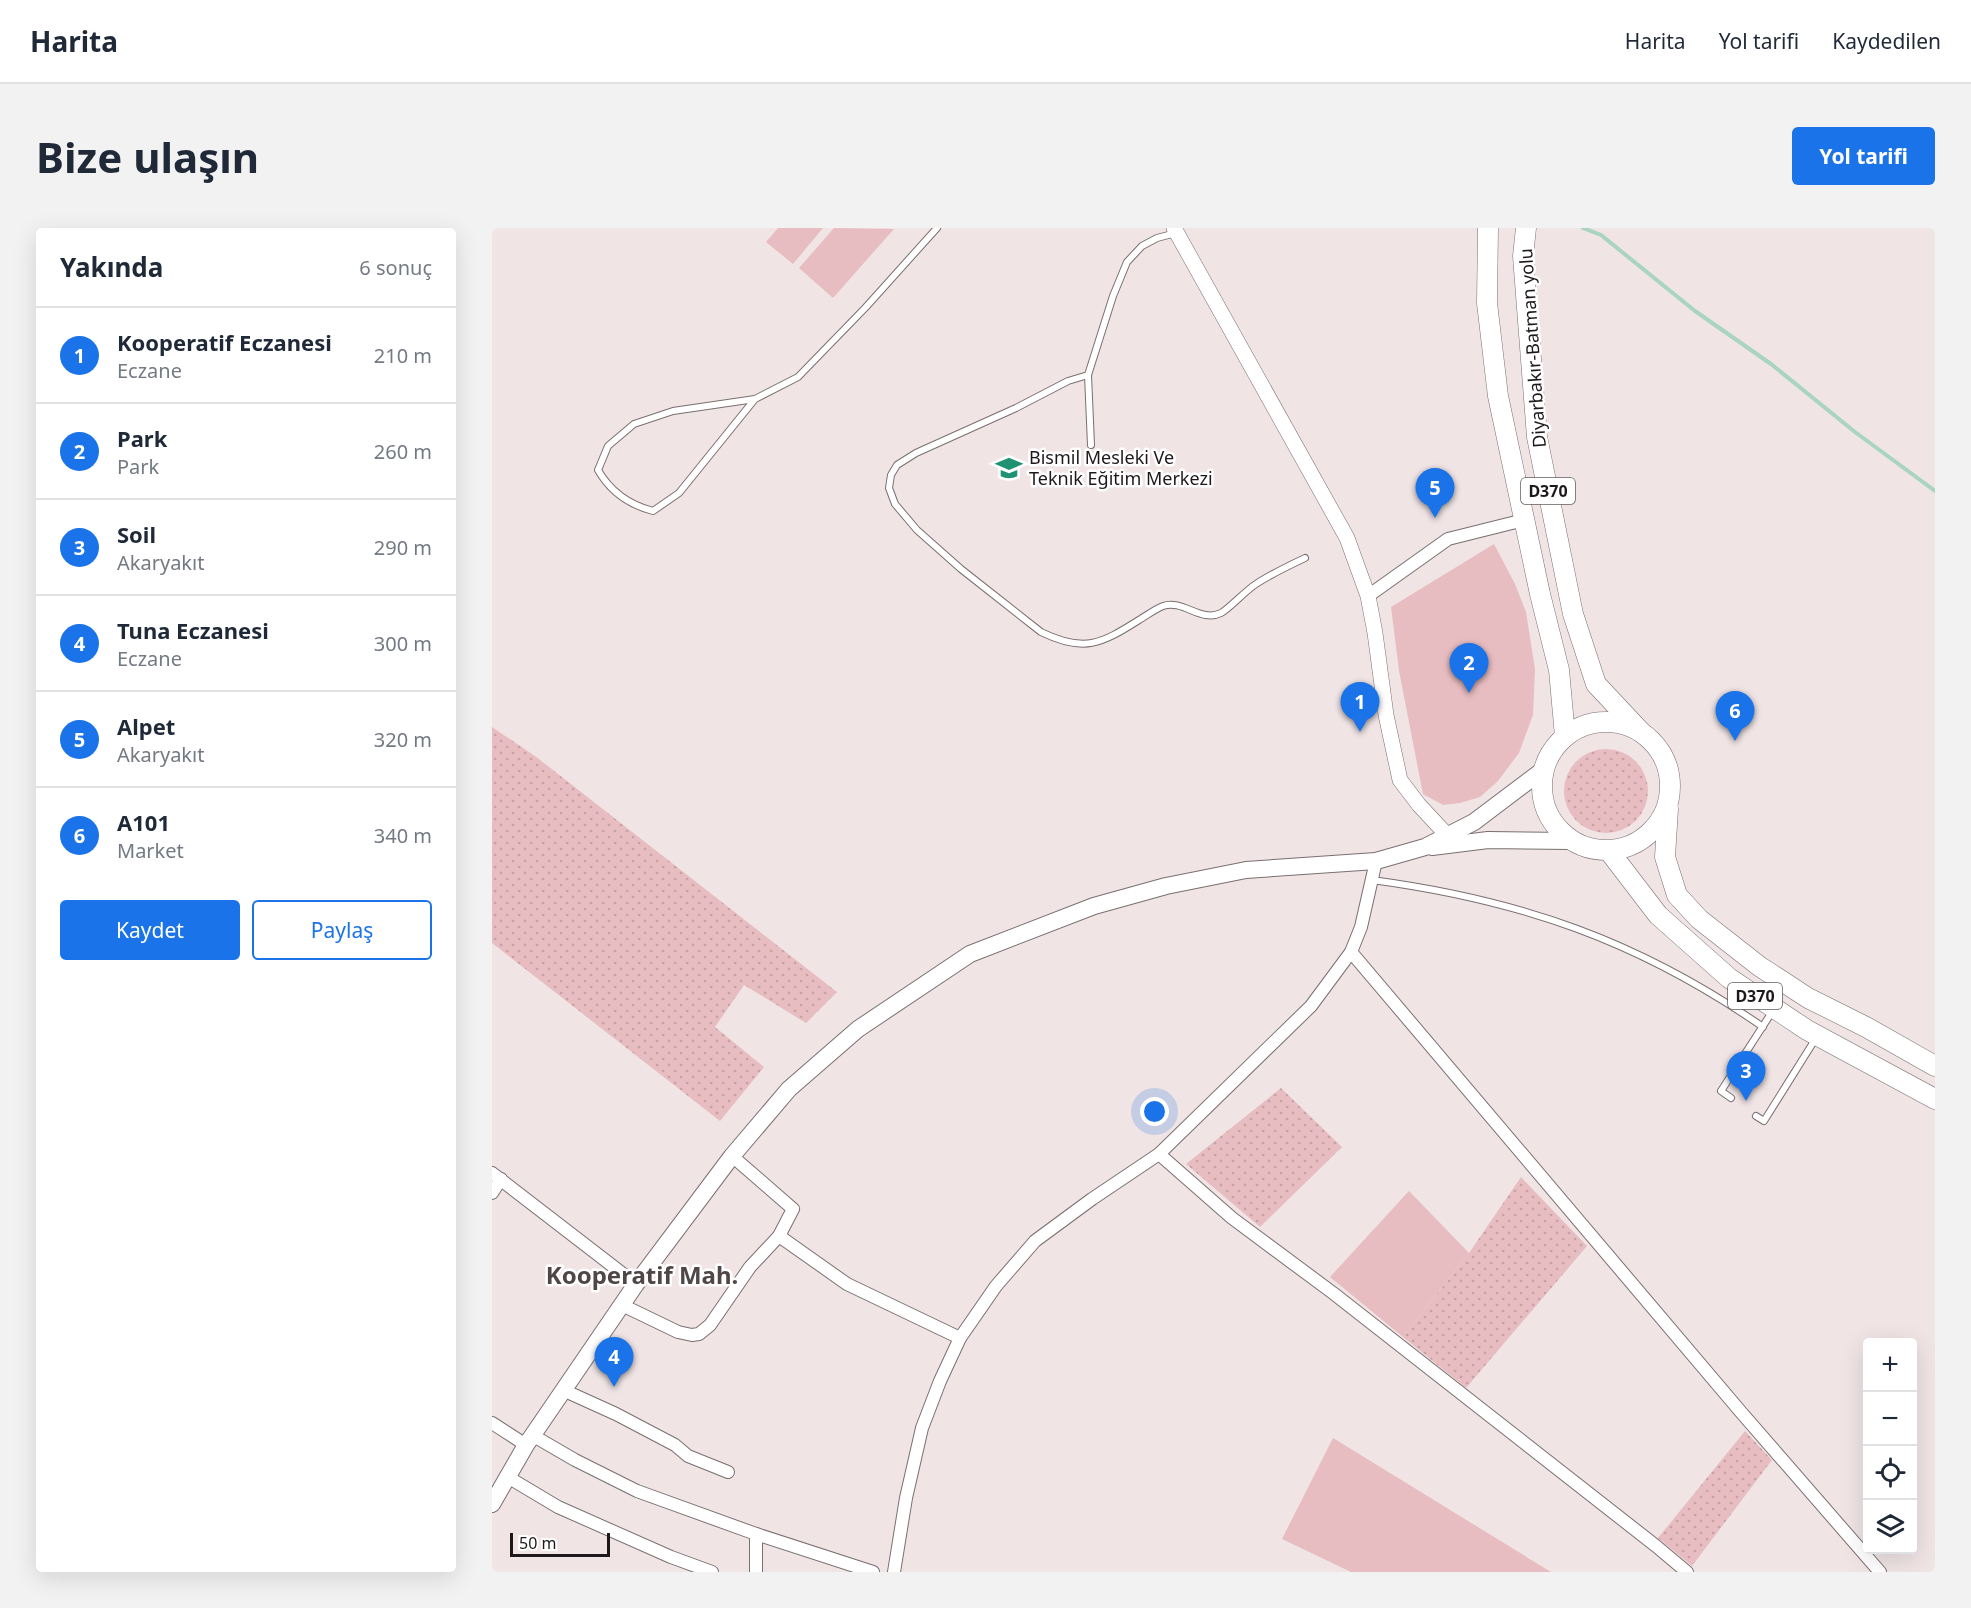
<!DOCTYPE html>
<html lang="tr">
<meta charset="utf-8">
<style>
:root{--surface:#fff;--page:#f2f2f3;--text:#1f2937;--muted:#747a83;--line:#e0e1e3;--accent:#1a73e8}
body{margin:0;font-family:"Noto Sans",sans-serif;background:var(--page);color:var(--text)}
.controls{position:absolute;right:18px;bottom:18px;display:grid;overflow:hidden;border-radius:6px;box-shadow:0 6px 24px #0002}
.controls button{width:54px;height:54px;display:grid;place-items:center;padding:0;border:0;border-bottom:2px solid var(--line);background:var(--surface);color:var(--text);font:30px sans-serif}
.scale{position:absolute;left:18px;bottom:15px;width:100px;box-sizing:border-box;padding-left:6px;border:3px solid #1d191a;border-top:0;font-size:16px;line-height:21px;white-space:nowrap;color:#1d191a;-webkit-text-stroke:4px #fff;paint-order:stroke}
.you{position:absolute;left:663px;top:884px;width:21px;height:21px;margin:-15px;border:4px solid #fff;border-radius:50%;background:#1a73e8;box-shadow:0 0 0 9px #1a73e833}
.badge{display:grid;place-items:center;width:39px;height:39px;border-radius:50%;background:var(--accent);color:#fff;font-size:20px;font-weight:700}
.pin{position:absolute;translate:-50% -50px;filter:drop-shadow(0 2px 3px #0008)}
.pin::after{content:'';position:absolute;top:32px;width:21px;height:18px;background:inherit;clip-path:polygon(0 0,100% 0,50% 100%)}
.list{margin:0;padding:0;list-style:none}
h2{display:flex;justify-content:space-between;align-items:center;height:78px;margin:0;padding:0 24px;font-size:26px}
h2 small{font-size:20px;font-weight:400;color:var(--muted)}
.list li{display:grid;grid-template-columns:39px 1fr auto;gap:18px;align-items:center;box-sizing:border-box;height:96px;padding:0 24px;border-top:2px solid var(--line)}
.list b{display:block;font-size:22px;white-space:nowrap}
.list p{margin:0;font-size:20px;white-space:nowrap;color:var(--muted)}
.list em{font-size:20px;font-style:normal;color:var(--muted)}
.actions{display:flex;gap:12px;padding:18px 24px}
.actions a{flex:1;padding:14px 0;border:2px solid var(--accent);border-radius:6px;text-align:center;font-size:21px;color:var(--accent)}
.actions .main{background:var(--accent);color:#fff}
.icon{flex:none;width:33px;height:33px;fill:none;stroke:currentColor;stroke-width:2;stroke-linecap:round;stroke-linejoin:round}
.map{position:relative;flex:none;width:1443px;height:1344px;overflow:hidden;border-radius:6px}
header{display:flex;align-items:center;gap:36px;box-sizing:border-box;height:84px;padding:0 30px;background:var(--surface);border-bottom:2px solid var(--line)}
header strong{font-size:28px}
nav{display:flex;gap:33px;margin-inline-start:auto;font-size:21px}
.intro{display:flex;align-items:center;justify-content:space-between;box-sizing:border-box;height:144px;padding:0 36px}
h1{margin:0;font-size:42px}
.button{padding:15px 27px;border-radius:6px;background:var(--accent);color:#fff;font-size:21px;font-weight:700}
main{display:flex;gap:36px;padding:0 36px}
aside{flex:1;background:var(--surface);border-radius:6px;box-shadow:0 6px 24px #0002}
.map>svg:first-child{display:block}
.grass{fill:url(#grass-dots)}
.green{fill:#e8bdc1}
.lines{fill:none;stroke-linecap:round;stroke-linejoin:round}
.stream{stroke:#a9d4c4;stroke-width:4}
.service-casing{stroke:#7a6f70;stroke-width:8}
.minor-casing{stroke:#7a6f70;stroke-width:14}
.tertiary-casing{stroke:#7a6f70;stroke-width:16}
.secondary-casing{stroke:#7a6f70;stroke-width:18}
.trunk-casing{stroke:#7a6f70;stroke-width:21}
.service{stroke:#fff;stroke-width:6}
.minor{stroke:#fff;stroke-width:12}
.tertiary{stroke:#fff;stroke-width:15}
.secondary{stroke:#fff;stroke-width:16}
.trunk{stroke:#fff;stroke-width:20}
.labels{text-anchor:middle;stroke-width:5;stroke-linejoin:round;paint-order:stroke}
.shield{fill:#fff;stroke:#615e5f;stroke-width:1.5}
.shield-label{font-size:16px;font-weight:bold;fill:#1d191a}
.street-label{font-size:18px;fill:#1d191a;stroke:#fff}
.poi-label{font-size:18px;fill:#1d191a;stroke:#fff;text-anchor:start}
.district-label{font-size:24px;font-weight:bold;fill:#4f4647;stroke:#fff}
</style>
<header>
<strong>Harita</strong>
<nav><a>Harita</a><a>Yol tarifi</a><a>Kaydedilen</a></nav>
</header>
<div class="intro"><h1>Bize ulaşın</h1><a class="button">Yol tarifi</a></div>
<main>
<aside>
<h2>Yakında<small>6 sonuç</small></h2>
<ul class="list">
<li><span class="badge">1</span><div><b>Kooperatif Eczanesi</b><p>Eczane</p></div><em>210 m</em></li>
<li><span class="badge">2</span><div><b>Park</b><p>Park</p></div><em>260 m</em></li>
<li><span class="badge">3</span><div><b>Soil</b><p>Akaryakıt</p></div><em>290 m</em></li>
<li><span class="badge">4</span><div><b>Tuna Eczanesi</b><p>Eczane</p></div><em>300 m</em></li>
<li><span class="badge">5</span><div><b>Alpet</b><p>Akaryakıt</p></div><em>320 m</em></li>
<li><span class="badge">6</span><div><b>A101</b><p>Market</p></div><em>340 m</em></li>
</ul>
<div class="actions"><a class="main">Kaydet</a><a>Paylaş</a></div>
</aside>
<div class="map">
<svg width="1443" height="1344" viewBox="0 0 1443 1344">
<defs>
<pattern id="grass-dots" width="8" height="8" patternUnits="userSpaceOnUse" patternTransform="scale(1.5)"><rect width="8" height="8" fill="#e8bdc1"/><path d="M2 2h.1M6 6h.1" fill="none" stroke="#c7a2a5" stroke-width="1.8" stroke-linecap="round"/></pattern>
</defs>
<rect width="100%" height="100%" fill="#f0e4e5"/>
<!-- grass -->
<g class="grass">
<path d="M 0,499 L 43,528 L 345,764 L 314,795 L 252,757 L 223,799 L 272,839 L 228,893 L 0,715 Z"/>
<circle cx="1114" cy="563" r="42"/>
<path d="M 789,860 L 850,919 L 768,999 L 694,936 Z"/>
<path d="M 1029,949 L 1095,1018 L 974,1160 L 911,1109 L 977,1025 Z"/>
<path d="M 1253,1203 L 1280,1232 L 1200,1338 L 1166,1310 Z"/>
</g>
<!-- green -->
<g class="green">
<path d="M 286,0 L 331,0 L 301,36 L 274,14 Z"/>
<path d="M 342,0 L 402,1 L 341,70 L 307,40 Z"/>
<path d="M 1002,316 L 1023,356 L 1034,384 L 1043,441 L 1041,487 L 1027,525 L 1006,553 L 988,569 L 968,575 L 951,577 L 931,566 L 907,443 L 899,379 Z"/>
<path d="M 917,963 L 977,1025 L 911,1109 L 838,1049 Z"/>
<path d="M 841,1210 L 846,1213 L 1059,1344 L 859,1344 L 790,1311 Z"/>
</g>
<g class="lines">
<!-- stream -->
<path class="stream" d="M 1091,0 L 1109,7 L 1203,83 L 1279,136 L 1363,204 L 1443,263"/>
<!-- service casing -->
<g class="service-casing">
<g id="service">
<path d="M 596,147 L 576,153 L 524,180 L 424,225 L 405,237 L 399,247 L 397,260 L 403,276 L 425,302 L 469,341 L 549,404 C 592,425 609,416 647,392 C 654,388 663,381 671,378 C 691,371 709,395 729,385 C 737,381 753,363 764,356 C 779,346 796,338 813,330"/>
<path d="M 263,171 L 187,265 L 161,283 C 138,277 118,263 106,242 L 116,218 L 142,196 L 181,183 L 263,171 L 306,149 L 374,79 L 445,0"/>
<path d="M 599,217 L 596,147 L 621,68 L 635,34 L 650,18 L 665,10 L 684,5"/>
<path d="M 880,652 C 1029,672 1147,713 1271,799"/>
<path d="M 1239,870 L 1229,863 L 1280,784"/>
<path d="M 1264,888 L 1272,893 L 1324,810"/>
</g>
</g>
<!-- minor casing -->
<g class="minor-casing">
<g id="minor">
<path d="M 876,368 L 956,311 L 1032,292"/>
<path d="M 859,724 L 1248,1183 L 1388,1344"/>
<path d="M 667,926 L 740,990 L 841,1065 L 1164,1318 L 1195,1344"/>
<path d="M 0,945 L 144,1056"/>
<path d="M 0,965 L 9,951"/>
<path d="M 287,1008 L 355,1056 L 468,1110"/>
<path d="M 130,1077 L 186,1104 L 200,1107 L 207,1106 L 218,1097 L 258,1039 L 287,1008 L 301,981 L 240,928"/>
<path d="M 71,1162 L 124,1186 L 183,1217 L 196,1228 L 236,1244"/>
<path d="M 0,1195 L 34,1217"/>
<path d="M 40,1207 L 83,1232 L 145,1263 L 264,1306 L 381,1344"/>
<path d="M 14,1248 L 66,1279 L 179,1329 L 220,1344"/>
<path d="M 264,1344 L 264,1306"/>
<path d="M 402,1344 L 414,1270 L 430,1200 L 448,1153 L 468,1110 L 504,1058 L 543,1013 L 600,971 L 667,926 L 819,778 L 859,724 L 869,699 L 884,633"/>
</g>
</g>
<!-- tertiary casing -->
<g class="tertiary-casing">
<path id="tertiary" d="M 682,0 L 855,310 L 876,368 L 883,405 L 894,487 L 908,552 L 927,577 L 955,607 L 966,608"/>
</g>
<!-- secondary casing -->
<g class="secondary-casing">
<g id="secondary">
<path d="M 940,619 L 996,612 L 1079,613"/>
<path d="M 0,1276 L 34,1217 L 144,1056 L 240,928 L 297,861 L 366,801 L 478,726 L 602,678 L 674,658 L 754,642 L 884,633 L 933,619 L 982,594 L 1051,542"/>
</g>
</g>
<!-- trunk casing -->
<g class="trunk-casing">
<g id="trunk">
<path d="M 996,0 L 995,75 L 1006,168 L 1048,366 L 1067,442 L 1073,508"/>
<path d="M 1034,0 L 1031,28 L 1045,209 L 1081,386 L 1104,456 L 1148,503"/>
<circle cx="1114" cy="558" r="64"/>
<path d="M 1176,581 L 1173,629 L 1185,667 L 1207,691 L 1267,738 L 1316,770 L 1374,799 L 1443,838"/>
<path d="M 1117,623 L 1166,687 L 1237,750 L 1315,802 L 1443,871"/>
</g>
</g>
<!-- service -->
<use href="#service" class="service"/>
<!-- minor -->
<use href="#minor" class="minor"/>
<!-- tertiary -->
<use href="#tertiary" class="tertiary"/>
<!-- secondary -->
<use href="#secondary" class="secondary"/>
<!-- trunk -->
<use href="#trunk" class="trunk"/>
</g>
<!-- icons -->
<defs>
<g id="school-bare" transform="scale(2.07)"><path d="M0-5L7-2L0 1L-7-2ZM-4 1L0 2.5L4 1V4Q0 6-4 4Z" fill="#1f9274" stroke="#fff" stroke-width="2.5" paint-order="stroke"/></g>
</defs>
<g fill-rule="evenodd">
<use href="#school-bare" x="517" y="240"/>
</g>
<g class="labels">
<!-- shield labels -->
<g class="shield">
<rect x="1029" y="250" width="54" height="26" rx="4.5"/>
<rect x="1236" y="755" width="54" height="26" rx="4.5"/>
</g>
<g class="shield-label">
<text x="1056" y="269">D370</text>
<text x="1263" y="774">D370</text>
</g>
<!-- street labels -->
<g class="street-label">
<text transform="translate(1041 120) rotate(-94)" y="6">Diyarbakır-Batman yolu</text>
</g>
<!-- poi labels -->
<g class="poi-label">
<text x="537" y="236">Bismil Mesleki Ve<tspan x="537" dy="21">Teknik Eğitim Merkezi</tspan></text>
</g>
<!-- district labels -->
<g class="district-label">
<text x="150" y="1056">Kooperatif Mah.</text>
</g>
</g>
</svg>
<div class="controls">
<button>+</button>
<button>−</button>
<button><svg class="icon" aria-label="locate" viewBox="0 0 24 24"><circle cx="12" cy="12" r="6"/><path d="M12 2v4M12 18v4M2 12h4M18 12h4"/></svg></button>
<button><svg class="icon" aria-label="layers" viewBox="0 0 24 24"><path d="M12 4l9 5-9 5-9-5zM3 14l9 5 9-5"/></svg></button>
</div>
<div class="scale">50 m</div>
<div class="you"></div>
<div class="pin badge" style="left:868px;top:504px">1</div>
<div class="pin badge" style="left:977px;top:465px">2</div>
<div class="pin badge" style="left:1254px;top:873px">3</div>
<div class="pin badge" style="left:122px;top:1159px">4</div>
<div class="pin badge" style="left:943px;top:290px">5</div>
<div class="pin badge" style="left:1243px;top:513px">6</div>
</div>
</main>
